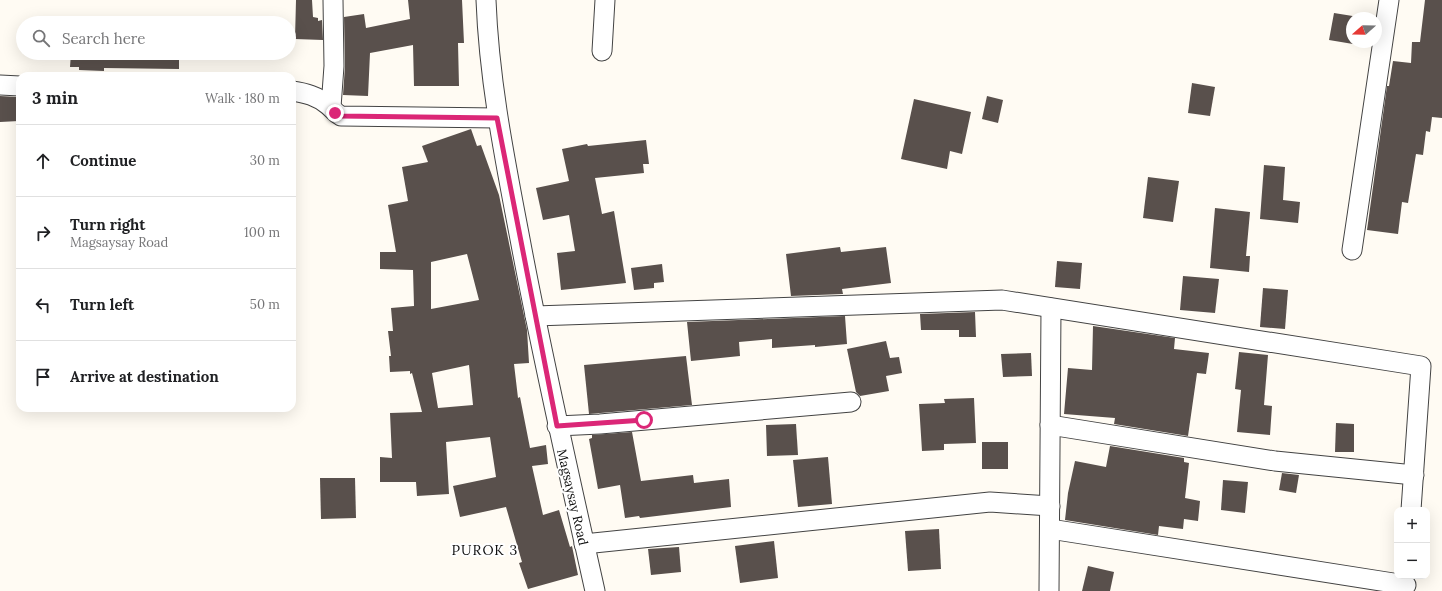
<!DOCTYPE html>
<meta charset="utf-8">
<style>
:root{--surface:#fff;--page:#f2f2f2;--text:#202124;--muted:#757577;--line:#e0e0e0}
body{margin:0;font-family:Lora,serif;background:var(--page);color:var(--text)}
.controls{position:absolute;right:12px;bottom:12px;display:grid;overflow:hidden;border-radius:8px;box-shadow:0 4px 16px #0002}
.controls button{width:36px;height:36px;display:grid;place-items:center;padding:0;border:0;border-bottom:1px solid var(--line);background:var(--surface);color:var(--text);font:20px sans-serif}
.compass{position:absolute;left:1346px;top:12px;width:36px;height:36px;border-radius:50%;background:var(--surface);box-shadow:0 4px 16px #0002;rotate:250deg}
.stop{position:absolute;width:12px;height:12px;margin:-9px;border:3px solid #db2777;border-radius:50%;background:#fff}
.stop.end{background:#db2777;border-color:#fff;box-shadow:0 1px 4px #0008}
.list{margin:0;padding:0;list-style:none}
h2{display:flex;justify-content:space-between;align-items:center;height:52px;margin:0;padding:0 16px;font-size:17px}
h2 small{font-size:13px;font-weight:400;color:var(--muted)}
.list li{display:grid;grid-template-columns:26px 1fr auto;gap:12px;align-items:center;box-sizing:border-box;height:72px;padding:0 16px;border-top:1px solid var(--line)}
.list b{display:block;font-size:15px;white-space:nowrap}
.list p{margin:0;font-size:13px;white-space:nowrap;color:var(--muted)}
.list em{font-size:13px;font-style:normal;color:var(--muted)}
.icon{flex:none;width:22px;height:22px;fill:none;stroke:currentColor;stroke-width:2;stroke-linecap:round;stroke-linejoin:round}
.map{position:relative;flex:none;width:1442px;height:591px;overflow:hidden}
.search{position:absolute;background:var(--surface);box-shadow:0 4px 16px #0002;left:16px;top:16px;width:280px;height:44px;display:flex;align-items:center;gap:10px;box-sizing:border-box;padding:0 14px;border-radius:22px;color:var(--muted);font-size:15px}
.panel{position:absolute;background:var(--surface);box-shadow:0 4px 16px #0002;left:16px;top:72px;width:280px;height:340px;border-radius:12px}
.map>svg:first-child{display:block}
.building{fill:#59504c;fill-rule:evenodd}
.lines{fill:none;stroke-linecap:round;stroke-linejoin:round}
.minor-casing{stroke:#434343;stroke-width:21}
.minor{stroke:#fff;stroke-width:19}
.route{stroke:#db2777;stroke-width:5}
.labels{text-anchor:middle;stroke-width:4;stroke-linejoin:round;paint-order:stroke}
.street-label{font-size:13px;fill:#101010;stroke:#fff}
.neighbourhood-label{font-size:14px;letter-spacing:1px;fill:#101010;stroke:#fff}
</style>
<div class="map">
<svg width="1442" height="591" viewBox="0 0 1442 591">
<rect width="100%" height="100%" fill="#fffbf3"/>
<!-- building -->
<g class="building">
<path d="M 296,0 L 312,0 L 313,17 L 318,18 L 318,21 L 322,20 L 323,40 L 295,39 Z"/>
<path d="M 408,0 L 462,0 L 464,43 L 458,43 L 459,86 L 414,86 L 413,45 L 370,53 L 368,96 L 343,95 L 345,66 L 344,17 L 364,14 L 366,28 L 410,19 Z"/>
<path d="M 1425,0 L 1442,0 L 1442,118 L 1432,117 L 1430,132 L 1426,131 L 1423,155 L 1416,154 L 1408,203 L 1402,202 L 1398,234 L 1367,230 L 1387,86 L 1389,86 L 1393,61 L 1411,63 L 1412,42 L 1420,42 Z"/>
<path d="M 1334,13 L 1365,18 L 1352,18 L 1352,42 L 1360,42 L 1359,45 L 1329,40 Z"/>
<path d="M 71,53 L 179,53 L 179,69 L 104,68 L 104,71 L 79,70 L 79,67 L 70,67 Z"/>
<path d="M 1192,83 L 1215,87 L 1210,116 L 1188,113 Z"/>
<path d="M 0,96 L 18,97 L 19,121 L 0,122 Z"/>
<path d="M 987,96 L 1003,100 L 998,123 L 982,119 Z"/>
<path d="M 914,99 L 971,112 L 962,154 L 950,151 L 947,169 L 901,159 Z"/>
<path d="M 471,129 L 477,146 L 481,145 L 499,195 L 527,330 L 529,363 L 514,364 L 518,398 L 520,397 L 530,448 L 546,445 L 548,464 L 532,466 L 543,515 L 559,510 L 570,547 L 572,546 L 578,575 L 528,589 L 519,563 L 522,562 L 506,507 L 460,517 L 453,486 L 496,477 L 490,437 L 446,442 L 449,494 L 417,496 L 416,482 L 380,482 L 380,457 L 392,458 L 390,413 L 422,412 L 412,373 L 410,374 L 410,371 L 390,372 L 389,356 L 391,356 L 388,331 L 393,331 L 391,308 L 414,306 L 413,270 L 380,269 L 380,252 L 396,252 L 388,205 L 408,201 L 402,167 L 428,162 L 422,146 ZM 467,254 L 479,300 L 431,309 L 431,262 ZM 469,365 L 473,405 L 438,408 L 432,373 Z"/>
<path d="M 646,140 L 649,164 L 643,164 L 644,173 L 595,178 L 602,214 L 614,211 L 626,283 L 561,290 L 557,253 L 575,251 L 569,215 L 543,220 L 536,188 L 569,181 L 562,149 L 587,144 L 588,146 Z"/>
<path d="M 1264,165 L 1285,167 L 1283,200 L 1300,202 L 1298,223 L 1260,219 Z"/>
<path d="M 1148,177 L 1179,181 L 1173,222 L 1143,218 Z"/>
<path d="M 1215,208 L 1250,212 L 1246,256 L 1250,256 L 1249,272 L 1210,268 Z"/>
<path d="M 840,247 L 841,252 L 886,247 L 891,283 L 842,289 L 843,294 L 791,296 L 786,254 Z"/>
<path d="M 1057,261 L 1082,263 L 1080,289 L 1055,287 Z"/>
<path d="M 662,264 L 664,282 L 654,283 L 654,288 L 634,290 L 631,268 Z"/>
<path d="M 1183,276 L 1219,279 L 1215,313 L 1180,310 Z"/>
<path d="M 1263,288 L 1288,290 L 1285,329 L 1260,327 Z"/>
<path d="M 975,312 L 976,337 L 959,337 L 959,330 L 921,330 L 920,314 Z"/>
<path d="M 845,316 L 847,344 L 815,347 L 815,345 L 772,348 L 772,339 L 739,342 L 740,356 L 691,361 L 687,322 Z"/>
<path d="M 1093,326 L 1175,338 L 1174,349 L 1209,353 L 1206,374 L 1197,373 L 1188,436 L 1114,424 L 1115,418 L 1064,414 L 1068,368 L 1092,370 Z"/>
<path d="M 886,341 L 890,358 L 899,357 L 902,373 L 886,376 L 889,391 L 860,396 L 856,392 L 847,349 Z"/>
<path d="M 1239,352 L 1268,355 L 1264,405 L 1272,406 L 1270,435 L 1237,432 L 1241,390 L 1235,389 Z"/>
<path d="M 1031,353 L 1032,376 L 1003,377 L 1001,354 Z"/>
<path d="M 686,356 L 692,405 L 589,414 L 584,365 Z"/>
<path d="M 974,398 L 976,443 L 944,444 L 944,450 L 922,451 L 919,404 L 945,403 L 944,399 Z"/>
<path d="M 1336,423 L 1354,424 L 1354,452 L 1335,452 Z"/>
<path d="M 796,424 L 798,455 L 767,456 L 766,425 Z"/>
<path d="M 632,432 L 641,481 L 693,475 L 694,483 L 729,479 L 731,507 L 640,518 L 639,516 L 625,518 L 620,485 L 598,489 L 589,439 L 592,438 L 592,435 Z"/>
<rect x="982" y="442" width="26" height="27"/>
<path d="M 1110,446 L 1184,458 L 1184,462 L 1189,463 L 1185,498 L 1200,501 L 1198,521 L 1184,519 L 1183,529 L 1159,526 L 1158,535 L 1065,520 L 1068,493 L 1075,461 L 1106,467 Z"/>
<path d="M 828,457 L 832,504 L 798,507 L 793,460 Z"/>
<path d="M 1282,473 L 1299,475 L 1296,493 L 1279,490 Z"/>
<path d="M 320,478 L 355,478 L 356,518 L 321,519 Z"/>
<path d="M 1223,480 L 1248,482 L 1245,513 L 1221,510 Z"/>
<path d="M 939,529 L 941,569 L 908,571 L 905,531 Z"/>
<path d="M 774,541 L 778,578 L 740,583 L 735,546 Z"/>
<path d="M 679,547 L 681,572 L 651,575 L 648,549 Z"/>
<path d="M 1088,566 L 1114,572 L 1110,591 L 1082,591 Z"/>
</g>
<g class="lines">
<!-- minor casing -->
<g class="minor-casing">
<g id="minor">
<path d="M 486,0 C 489,81 505,160 520,239 C 542,357 569,474 595,591"/>
<path d="M 602,51 L 605,0"/>
<path d="M 0,85 L 20,86"/>
<path d="M 292,91 C 306,93 317,96 328,105 C 333,109 335,113 341,116 L 497,118"/>
<path d="M 331,107 L 334,66 L 333,0"/>
<path d="M 1352,250 L 1389,0"/>
<path d="M 535,316 L 1002,300 L 1421,366 L 1411,510"/>
<path d="M 1050,425 L 1275,461 L 1414,475"/>
<path d="M 557,426 L 600,424 L 851,402"/>
<path d="M 1050,529 L 1406,585"/>
<path d="M 584,544 L 990,502 L 1050,506"/>
<path d="M 1049,591 L 1051,308"/>
</g>
</g>
<!-- minor -->
<use href="#minor" class="minor"/>
</g>
<g class="lines">
<!-- route -->
<path class="route" d="M 335,113 L 340,116 L 497,118 L 557,426 L 644,420"/>
</g>
<g class="labels">
<!-- street labels -->
<g class="street-label">
<text transform="translate(573 497) rotate(77)" y="5">Magsaysay Road</text>
</g>
<!-- neighbourhood labels -->
<g class="neighbourhood-label">
<text x="485" y="555">PUROK 3</text>
</g>
</g>
</svg>
<div class="controls">
<button>+</button>
<button>−</button>
</div>
<svg class="compass" viewBox="-18 -18 36 36"><path d="M0-13l5 13h-10z" fill="#e53935"/><path d="M0 13l5-13h-10z" fill="#757577"/></svg>
<div class="stop" style="left:644px;top:420px"></div>
<div class="stop end" style="left:335px;top:113px"></div>
<div class="search"><svg class="icon" aria-label="search" viewBox="0 0 24 24"><circle cx="10" cy="10" r="6"/><path d="M15 15l6 6"/></svg>Search here</div>
<section class="panel">
<h2>3 min<small>Walk · 180 m</small></h2>
<ul class="list">
<li><svg class="icon" aria-label="ahead" viewBox="0 0 24 24"><path d="M12 20V5M6 11l6-6 6 6"/></svg><div><b>Continue</b></div><em>30 m</em></li>
<li><svg class="icon" aria-label="right" viewBox="0 0 24 24"><path d="M7 20v-9h11M14 6l5 5-5 5"/></svg><div><b>Turn right</b><p>Magsaysay Road</p></div><em>100 m</em></li>
<li><svg class="icon" aria-label="left" viewBox="0 0 24 24"><path d="M17 20v-9H6M10 6l-5 5 5 5"/></svg><div><b>Turn left</b></div><em>50 m</em></li>
<li><svg class="icon" aria-label="arrive" viewBox="0 0 24 24"><path d="M6 21V4h12l-3 4 3 4H6"/></svg><div><b>Arrive at destination</b></div></li>
</ul>
</section>
</div>
